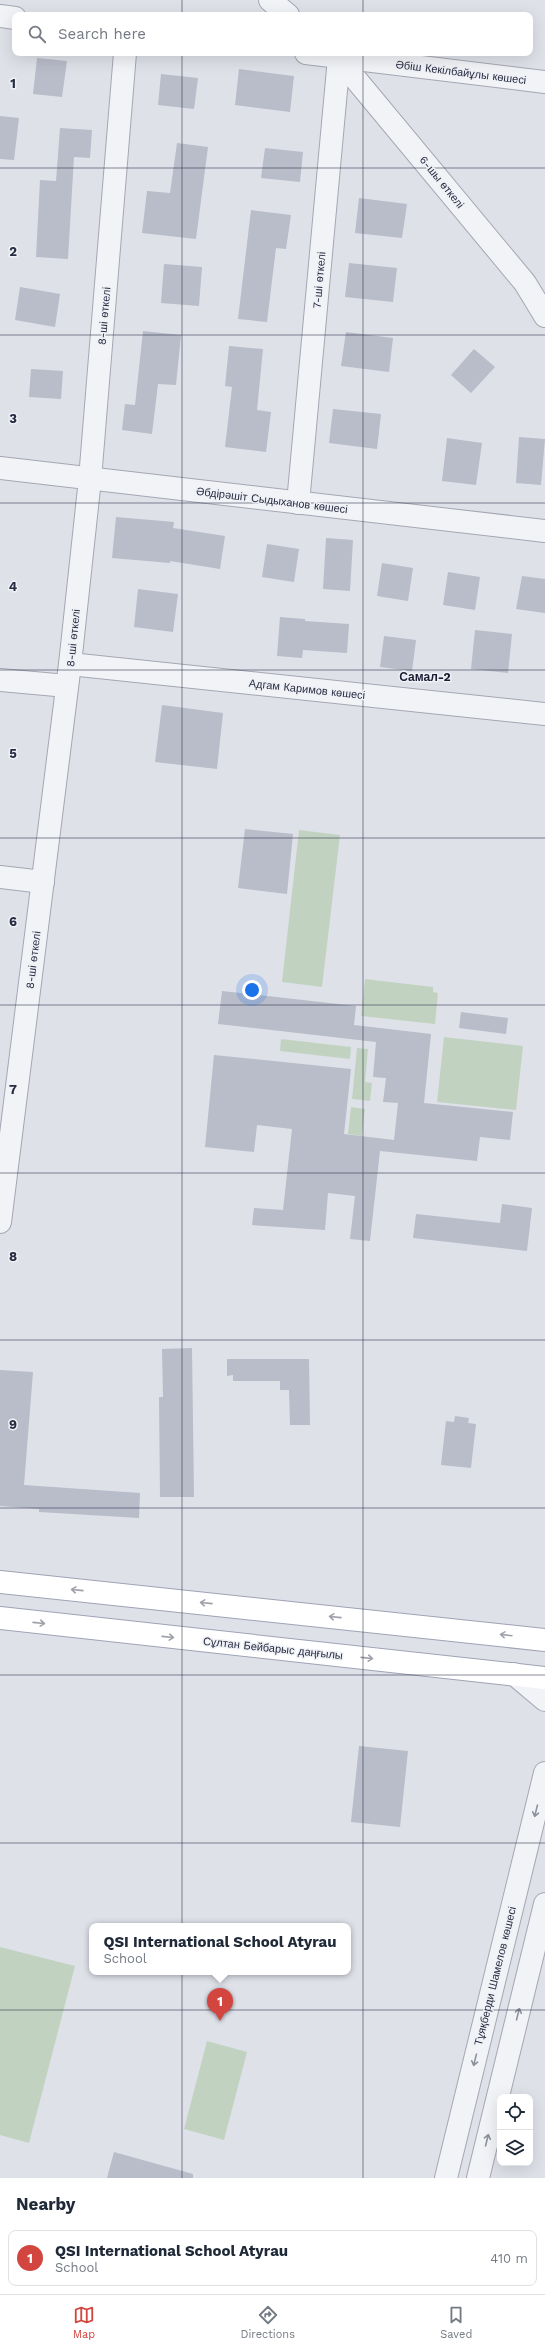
<!DOCTYPE html>
<meta charset="utf-8">
<style>
:root{--surface:#fff;--page:#f6f6f7;--text:#1f2937;--muted:#747a83;--line:#e0e1e3;--accent:#d3453f}
body{margin:0;font-family:"Work Sans",sans-serif;background:var(--page);color:var(--text)}
.controls{position:absolute;right:12px;bottom:12px;display:grid;overflow:hidden;border-radius:8px;box-shadow:0 4px 16px #0002}
.controls button{width:36px;height:36px;display:grid;place-items:center;padding:0;border:0;border-bottom:1px solid var(--line);background:var(--surface);color:var(--text);font:20px sans-serif}
.you{position:absolute;left:252px;top:990px;width:14px;height:14px;margin:-10px;border:3px solid #fff;border-radius:50%;background:#1a73e8;box-shadow:0 0 0 6px #1a73e833}
.badge{display:grid;place-items:center;width:26px;height:26px;border-radius:50%;background:var(--accent);color:#fff;font-size:13px;font-weight:700}
.pin{position:absolute;translate:-50% -33px;filter:drop-shadow(0 1px 2px #0008)}
.pin::after{content:'';position:absolute;top:21px;width:14px;height:12px;background:inherit;clip-path:polygon(0 0,100% 0,50% 100%)}
.popup{position:absolute;left:89px;top:1923px;width:262px;height:52px;box-sizing:border-box;display:grid;place-content:center;border-radius:8px;background:var(--surface);filter:drop-shadow(0 1px 3px #0005);font-size:13px;white-space:nowrap;color:var(--muted)}
.popup b{font-size:15px;color:var(--text)}
.popup::after{content:'';position:absolute;left:50%;top:100%;margin-left:-8px;border:8px solid transparent;border-top-color:var(--surface)}
.list{margin:0;padding:0;list-style:none}
h2{display:flex;justify-content:space-between;align-items:center;height:52px;margin:0;padding:0 16px;font-size:17px}
h2 small{font-size:13px;font-weight:400;color:var(--muted)}
.list li{display:grid;grid-template-columns:26px 1fr auto;gap:12px;align-items:center;box-sizing:border-box;height:56px;margin:0 8px 8px;padding:0 8px;border:1px solid var(--line);border-radius:8px}
.list b{display:block;font-size:15px;white-space:nowrap}
.list p{margin:0;font-size:13px;white-space:nowrap;color:var(--muted)}
.list em{font-size:13px;font-style:normal;color:var(--muted)}
.icon{flex:none;width:22px;height:22px;fill:none;stroke:currentColor;stroke-width:2;stroke-linecap:round;stroke-linejoin:round}
.map{position:relative;flex:none;width:545px;height:2178px;overflow:hidden}
.search{position:absolute;background:var(--surface);box-shadow:0 4px 16px #0002;left:12px;right:12px;top:12px;height:44px;display:flex;align-items:center;gap:10px;box-sizing:border-box;padding:0 14px;border-radius:8px;color:var(--muted);font-size:15px}
.sheet{height:116px;background:var(--surface)}
nav{display:flex;justify-content:space-around;align-items:center;box-sizing:border-box;height:56px;border-top:1px solid var(--line);background:var(--surface);font-size:11px;color:var(--muted)}
nav a{display:grid;justify-items:center;gap:2px}
nav .on{color:var(--accent)}
.map>svg:first-child{display:block}
.green{fill:#c1d3c0}
.building{fill:#b9bcc9}
.lines{fill:none;stroke-linecap:round;stroke-linejoin:round}
.minor-casing{stroke:#a4a7b3;stroke-width:24}
.major-casing{stroke:#9ea3b5;stroke-width:24}
.minor{stroke:#f2f3f7;stroke-width:22}
.major{stroke:#fff;stroke-width:22}
.oneway{stroke:#9ea0aa}
.oneway2{stroke:#8c909c}
.grid{fill:none;stroke:#272c41;stroke-width:1;stroke-opacity:0.55}
.labels{text-anchor:middle;stroke-width:3;stroke-linejoin:round;paint-order:stroke}
.street-label{font-size:11px;fill:#272c41;stroke:#eff1f6}
.neighbourhood-label{font-size:12px;font-weight:bold;fill:#1a1d31;stroke:#eff1f6}
.grid-label{font-size:13px;text-anchor:middle;font-weight:bold;fill:#272c41;stroke:#eff1f6;stroke-width:3;stroke-linejoin:round;paint-order:stroke}
</style>
<div class="map">
<svg width="545" height="2178" viewBox="0 0 545 2178">
<rect width="100%" height="100%" fill="#dfe1e9"/>
<!-- green -->
<g class="green">
<path d="M 299,830 L 340,835 L 322,987 L 282,982 Z"/>
<path d="M 365,979 L 433,987 L 433,992 L 438,993 L 435,1024 L 361,1016 Z"/>
<path d="M 444,1037 L 523,1046 L 516,1110 L 437,1102 Z"/>
<path d="M 281,1039 L 351,1047 L 350,1059 L 280,1051 Z"/>
<path d="M 357,1048 L 368,1049 L 365,1082 L 372,1083 L 370,1101 L 352,1099 Z"/>
<path d="M 351,1107 L 365,1109 L 362,1136 L 348,1134 Z"/>
<path d="M 0,1947 L 75,1966 L 29,2143 L 0,2135 Z"/>
<path d="M 207,2041 L 247,2052 L 224,2140 L 184,2129 Z"/>
</g>
<!-- building -->
<g class="building">
<path d="M 37,58 L 67,61 L 62,97 L 33,94 Z"/>
<path d="M 239,69 L 294,76 L 290,112 L 235,105 Z"/>
<path d="M 161,74 L 198,78 L 194,109 L 158,105 Z"/>
<path d="M 0,116 L 19,118 L 14,160 L 0,159 Z"/>
<path d="M 60,128 L 92,130 L 90,158 L 74,157 L 68,259 L 36,257 L 40,180 L 56,181 Z"/>
<path d="M 177,143 L 208,147 L 196,239 L 142,233 L 147,191 L 170,193 Z"/>
<path d="M 265,148 L 303,152 L 300,182 L 261,178 Z"/>
<path d="M 359,198 L 407,204 L 402,238 L 355,233 Z"/>
<path d="M 251,210 L 291,215 L 286,249 L 276,248 L 267,322 L 238,319 Z"/>
<path d="M 349,263 L 397,268 L 393,302 L 345,297 Z"/>
<path d="M 164,264 L 202,267 L 199,306 L 161,303 Z"/>
<path d="M 20,287 L 60,294 L 55,327 L 15,320 Z"/>
<path d="M 143,331 L 181,335 L 176,385 L 158,384 L 152,434 L 122,430 L 125,404 L 135,405 Z"/>
<path d="M 346,332 L 393,338 L 389,372 L 341,366 Z"/>
<path d="M 229,346 L 263,349 L 257,410 L 271,412 L 266,452 L 225,447 L 232,387 L 225,386 Z"/>
<path d="M 474,349 L 495,367 L 471,393 L 451,375 Z"/>
<path d="M 31,369 L 63,371 L 61,399 L 29,397 Z"/>
<path d="M 333,409 L 381,414 L 377,449 L 329,443 Z"/>
<path d="M 519,437 L 545,439 L 541,485 L 516,483 Z"/>
<path d="M 447,438 L 482,443 L 476,485 L 442,481 Z"/>
<path d="M 116,517 L 174,522 L 173,528 L 225,536 L 220,569 L 170,561 L 170,563 L 112,558 Z"/>
<path d="M 326,538 L 353,540 L 350,591 L 323,589 Z"/>
<path d="M 267,544 L 299,549 L 294,582 L 262,577 Z"/>
<path d="M 382,563 L 413,568 L 408,601 L 377,596 Z"/>
<path d="M 448,572 L 480,577 L 475,610 L 443,605 Z"/>
<path d="M 522,576 L 545,579 L 545,613 L 516,609 Z"/>
<path d="M 138,589 L 178,594 L 173,632 L 134,627 Z"/>
<path d="M 280,617 L 305,619 L 305,621 L 349,624 L 347,653 L 303,650 L 302,658 L 277,656 Z"/>
<path d="M 475,630 L 512,634 L 508,673 L 471,669 Z"/>
<path d="M 384,636 L 416,640 L 412,671 L 380,667 Z"/>
<path d="M 162,705 L 223,713 L 217,769 L 155,762 Z"/>
<path d="M 245,829 L 293,834 L 287,894 L 238,888 Z"/>
<path d="M 222,991 L 356,1006 L 354,1025 L 431,1034 L 424,1103 L 513,1112 L 510,1140 L 480,1137 L 477,1161 L 380,1151 L 370,1241 L 350,1239 L 355,1196 L 328,1193 L 325,1230 L 252,1225 L 254,1208 L 283,1210 L 292,1129 L 257,1125 L 254,1152 L 205,1147 L 214,1055 L 351,1069 L 344,1134 L 394,1140 L 398,1103 L 383,1102 L 386,1078 L 373,1077 L 376,1042 L 218,1024 Z"/>
<path d="M 461,1012 L 508,1018 L 506,1034 L 459,1028 Z"/>
<path d="M 502,1204 L 532,1208 L 527,1251 L 413,1238 L 416,1214 L 500,1223 Z"/>
<path d="M 192,1348 L 194,1497 L 160,1497 L 159,1397 L 163,1397 L 162,1349 Z"/>
<path d="M 227,1359 L 309,1359 L 310,1425 L 290,1425 L 289,1390 L 280,1390 L 280,1381 L 233,1381 L 233,1375 L 227,1376 Z"/>
<path d="M 0,1370 L 33,1372 L 24,1485 L 140,1493 L 139,1518 L 39,1512 L 39,1509 L 0,1506 Z"/>
<path d="M 455,1416 L 469,1418 L 468,1423 L 476,1424 L 471,1468 L 441,1465 L 446,1421 L 454,1422 Z"/>
<path d="M 359,1746 L 408,1751 L 400,1827 L 351,1822 Z"/>
<path d="M 114,2152 L 193,2174 L 193,2178 L 107,2178 Z"/>
</g>
<g class="lines">
<!-- minor casing -->
<g class="minor-casing">
<g id="minor">
<path d="M 270,0 L 288,15"/>
<path d="M 0,16 L 15,18"/>
<path d="M 306,53 L 545,82"/>
<path d="M 334,53 L 525,283 L 545,316"/>
<path d="M 0,468 L 545,531"/>
<path d="M 298,503 L 339,58"/>
<path d="M 70,664 L 545,714"/>
<path d="M 0,680 L 67,686"/>
<path d="M 0,877 L 43,882"/>
<path d="M 0,1222 L 70,664 L 90,479 L 125,53"/>
<path d="M 514,1674 L 545,1700"/>
<path d="M 446,2178 L 545,1773"/>
<path d="M 478,2178 L 545,1904"/>
</g>
</g>
<!-- major casing -->
<g class="major-casing">
<g id="major">
<path d="M 0,1582 L 545,1640"/>
<path d="M 0,1618 L 545,1678"/>
</g>
</g>
<!-- minor -->
<use href="#minor" class="minor"/>
<!-- major -->
<use href="#major" class="major"/>
</g>
<!-- one-way arrows -->
<defs><path id="oneway-shaft" d="M-6 0H5M1.5-3L5.5 0L1.5 3" fill="none" stroke-width="1.6" stroke-linecap="round" stroke-linejoin="round"/></defs>
<g class="oneway">
<use href="#oneway-shaft" transform="translate(77 1590) rotate(-174)"/>
<use href="#oneway-shaft" transform="translate(206 1603) rotate(-174)"/>
<use href="#oneway-shaft" transform="translate(335 1617) rotate(-174)"/>
<use href="#oneway-shaft" transform="translate(39 1623) rotate(6)"/>
<use href="#oneway-shaft" transform="translate(506 1635) rotate(-173)"/>
<use href="#oneway-shaft" transform="translate(168 1637) rotate(6)"/>
<use href="#oneway-shaft" transform="translate(367 1658) rotate(6)"/>
</g>
<g class="oneway2">
<use href="#oneway-shaft" transform="translate(536 1811) rotate(104)"/>
<use href="#oneway-shaft" transform="translate(518 2014) rotate(-76)"/>
<use href="#oneway-shaft" transform="translate(475 2060) rotate(104)"/>
<use href="#oneway-shaft" transform="translate(487 2140) rotate(-76)"/>
</g>
<!-- grid -->
<path class="grid" d="M 182,0 L 182,15M 363,0 L 363,15M 182,53 L 182,2178M 363,53 L 363,2178M 0,168 L 545,168M 0,335 L 545,335M 0,503 L 545,503M 0,670 L 545,670M 0,838 L 545,838M 0,1005 L 545,1005M 0,1173 L 545,1173M 0,1340 L 545,1340M 0,1508 L 545,1508M 0,1675 L 545,1675M 0,1843 L 545,1843M 0,2010 L 545,2010"/>
<g class="labels">
<!-- street labels -->
<g class="street-label">
<text transform="translate(461 72) rotate(7)" y="4">Әбіш Кекілбайұлы көшесі</text>
<text transform="translate(442 182) rotate(51)" y="4">6-шы өткелі</text>
<text transform="translate(319 280) rotate(-85)" y="4">7-ші өткелі</text>
<text transform="translate(104 316) rotate(-85)" y="4">8-ші өткелі</text>
<text transform="translate(272 500) rotate(7)" y="4">Әбдірәшіт Сыдыханов көшесі</text>
<text transform="translate(73 638) rotate(-84)" y="4">8-ші өткелі</text>
<text transform="translate(307 689) rotate(6)" y="4">Адгам Каримов көшесі</text>
<text transform="translate(33 960) rotate(-83)" y="4">8-ші өткелі</text>
<text transform="translate(273 1648) rotate(6)" y="4">Сұлтан Бейбарыс даңғылы</text>
<text transform="translate(495 1976) rotate(-76)" y="4">Тұяқберди Шамелов көшесі</text>
</g>
<!-- neighbourhood labels -->
<g class="neighbourhood-label">
<text x="425" y="681">Самал-2</text>
</g>
</g>
<g class="grid-label">
<text x="13" y="88">1</text>
<text x="13" y="256">2</text>
<text x="13" y="423">3</text>
<text x="13" y="591">4</text>
<text x="13" y="758">5</text>
<text x="13" y="926">6</text>
<text x="13" y="1094">7</text>
<text x="13" y="1261">8</text>
<text x="13" y="1429">9</text>
</g>
</svg>
<div class="controls">
<button><svg class="icon" aria-label="locate" viewBox="0 0 24 24"><circle cx="12" cy="12" r="6"/><path d="M12 2v4M12 18v4M2 12h4M18 12h4"/></svg></button>
<button><svg class="icon" aria-label="layers" viewBox="0 0 24 24"><path d="M12 4l9 5-9 5-9-5zM3 14l9 5 9-5"/></svg></button>
</div>
<div class="you"></div>
<div class="pin badge" style="left:220px;top:2021px">1</div>
<div class="popup"><b>QSI International School Atyrau</b>School</div>
<div class="search"><svg class="icon" aria-label="search" viewBox="0 0 24 24"><circle cx="10" cy="10" r="6"/><path d="M15 15l6 6"/></svg>Search here</div>
</div>
<section class="sheet">
<h2>Nearby<small></small></h2>
<ul class="list">
<li><span class="badge">1</span><div><b>QSI International School Atyrau</b><p>School</p></div><em>410 m</em></li>
</ul>
</section>
<nav>
<a class="on"><svg class="icon" aria-label="map" viewBox="0 0 24 24"><path d="M3 6l6-2 6 2 6-2v14l-6 2-6-2-6 2zM9 4v14M15 6v14"/></svg>Map</a>
<a><svg class="icon" aria-label="directions" viewBox="0 0 24 24"><path d="M12 3l9 9-9 9-9-9zM9 14v-3h6M13 9l2 2-2 2"/></svg>Directions</a>
<a><svg class="icon" aria-label="saved" viewBox="0 0 24 24"><path d="M7 4h10v16l-5-4-5 4z"/></svg>Saved</a>
</nav>
